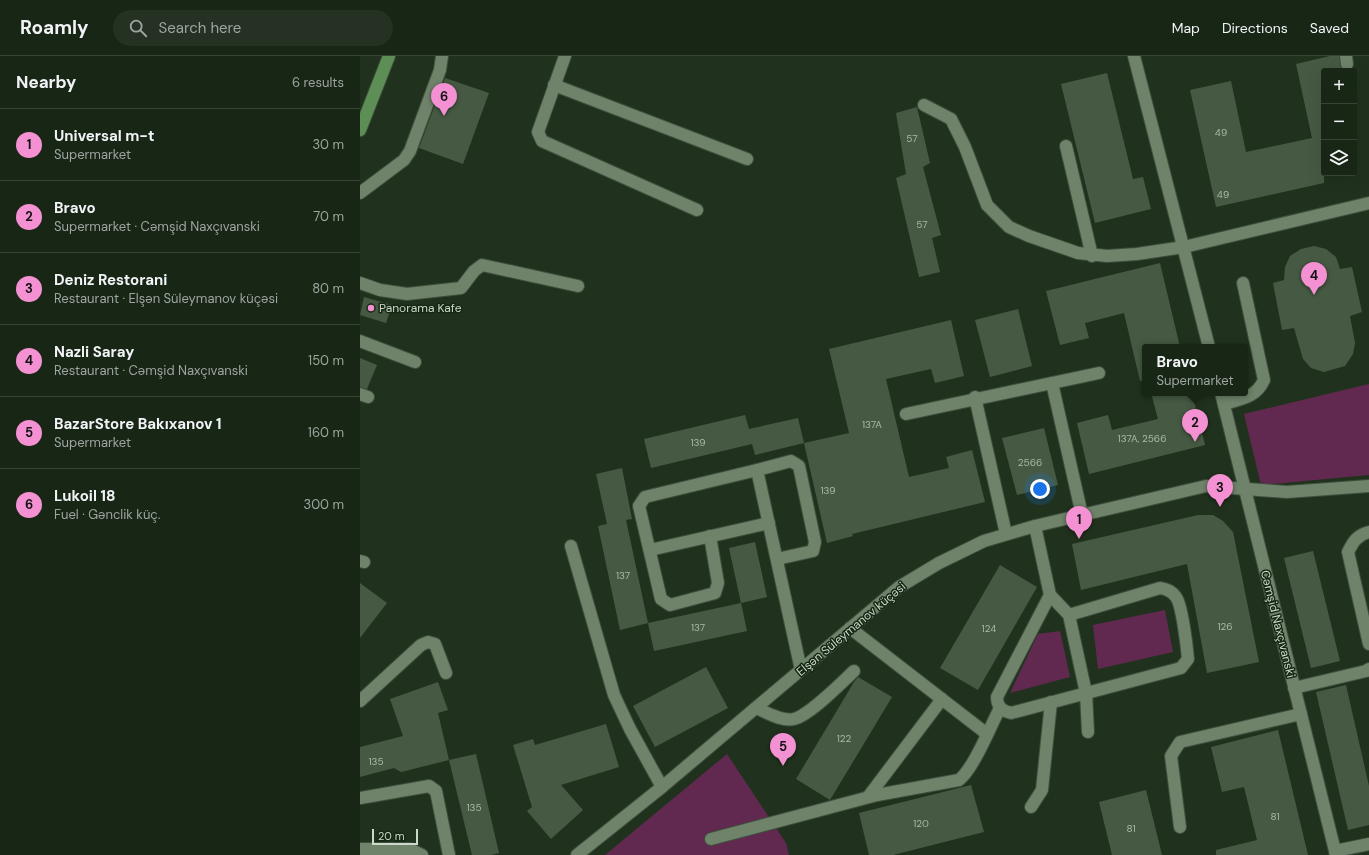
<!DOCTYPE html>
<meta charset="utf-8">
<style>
:root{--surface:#182616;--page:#253223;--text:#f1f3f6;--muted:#9fa5a1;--line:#364335;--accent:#f491d3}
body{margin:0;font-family:"DM Sans",sans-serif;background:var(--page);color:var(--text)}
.controls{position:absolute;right:12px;top:12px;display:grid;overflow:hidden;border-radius:4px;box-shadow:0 4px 16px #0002}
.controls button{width:36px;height:36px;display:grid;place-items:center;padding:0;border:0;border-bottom:1px solid var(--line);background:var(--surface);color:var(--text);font:20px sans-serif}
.scale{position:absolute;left:12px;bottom:10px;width:46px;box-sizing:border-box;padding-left:4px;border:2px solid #ccd8ca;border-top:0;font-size:11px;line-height:14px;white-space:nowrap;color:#ccd8ca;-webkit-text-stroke:3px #162813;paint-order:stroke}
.you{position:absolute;left:680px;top:433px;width:14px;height:14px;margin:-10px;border:3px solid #fff;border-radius:50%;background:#1a73e8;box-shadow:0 0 0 6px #1a73e833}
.badge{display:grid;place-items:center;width:26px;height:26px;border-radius:50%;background:var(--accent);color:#111;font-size:13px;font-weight:700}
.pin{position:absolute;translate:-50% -33px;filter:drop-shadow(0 1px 2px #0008)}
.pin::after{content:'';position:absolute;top:21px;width:14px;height:12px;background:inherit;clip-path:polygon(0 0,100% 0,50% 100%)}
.popup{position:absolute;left:782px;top:288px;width:106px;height:52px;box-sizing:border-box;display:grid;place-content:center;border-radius:4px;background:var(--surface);filter:drop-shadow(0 1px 3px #0005);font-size:13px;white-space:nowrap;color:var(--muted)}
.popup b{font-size:15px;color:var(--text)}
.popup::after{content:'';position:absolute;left:50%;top:100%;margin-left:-8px;border:8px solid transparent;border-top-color:var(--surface)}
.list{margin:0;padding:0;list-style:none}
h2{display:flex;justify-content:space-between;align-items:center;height:52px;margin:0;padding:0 16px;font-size:17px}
h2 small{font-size:13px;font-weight:400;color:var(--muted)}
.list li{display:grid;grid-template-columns:26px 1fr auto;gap:12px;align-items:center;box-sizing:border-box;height:72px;padding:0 16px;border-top:1px solid var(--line)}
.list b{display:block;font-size:15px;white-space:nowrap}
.list p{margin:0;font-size:13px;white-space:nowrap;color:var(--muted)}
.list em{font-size:13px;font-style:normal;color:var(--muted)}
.icon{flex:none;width:22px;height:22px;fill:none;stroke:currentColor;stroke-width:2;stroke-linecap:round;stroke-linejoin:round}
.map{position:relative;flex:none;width:1009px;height:799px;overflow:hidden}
header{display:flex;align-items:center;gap:24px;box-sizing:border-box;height:56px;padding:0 20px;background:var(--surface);border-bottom:1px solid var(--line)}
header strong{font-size:19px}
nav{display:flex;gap:22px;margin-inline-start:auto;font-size:14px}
.search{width:280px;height:36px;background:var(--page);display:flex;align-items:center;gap:10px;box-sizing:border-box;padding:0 14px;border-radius:22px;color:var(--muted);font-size:15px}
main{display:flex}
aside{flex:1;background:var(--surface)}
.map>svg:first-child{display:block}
.green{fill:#612950}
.building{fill:#465a43}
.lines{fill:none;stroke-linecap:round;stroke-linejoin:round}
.minor-casing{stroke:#3f4f3d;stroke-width:14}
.major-casing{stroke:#3f4f3d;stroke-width:14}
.minor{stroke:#6e836a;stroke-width:12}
.major{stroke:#5d8e56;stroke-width:12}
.poi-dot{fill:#f491d3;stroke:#162813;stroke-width:1.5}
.labels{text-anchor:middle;stroke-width:3;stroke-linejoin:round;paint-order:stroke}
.number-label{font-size:10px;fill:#aab8a8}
.poi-label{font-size:12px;fill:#ccd8ca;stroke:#162813;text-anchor:start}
.street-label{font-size:12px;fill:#ccd8ca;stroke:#162813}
</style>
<header>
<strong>Roamly</strong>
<div class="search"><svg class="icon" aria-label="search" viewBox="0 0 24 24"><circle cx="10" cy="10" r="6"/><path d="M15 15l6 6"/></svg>Search here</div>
<nav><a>Map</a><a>Directions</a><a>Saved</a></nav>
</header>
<main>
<aside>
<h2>Nearby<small>6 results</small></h2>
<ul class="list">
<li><span class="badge">1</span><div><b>Universal m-t</b><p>Supermarket</p></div><em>30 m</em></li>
<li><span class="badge">2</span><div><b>Bravo</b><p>Supermarket · Cəmşid Naxçıvanski</p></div><em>70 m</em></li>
<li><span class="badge">3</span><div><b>Deniz Restorani</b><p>Restaurant · Elşən Süleymanov küçəsi</p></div><em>80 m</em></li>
<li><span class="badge">4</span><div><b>Nazli Saray</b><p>Restaurant · Cəmşid Naxçıvanski</p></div><em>150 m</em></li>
<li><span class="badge">5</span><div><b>BazarStore Bakıxanov 1</b><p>Supermarket</p></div><em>160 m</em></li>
<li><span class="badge">6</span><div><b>Lukoil 18</b><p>Fuel · Gənclik küç.</p></div><em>300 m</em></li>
</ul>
</aside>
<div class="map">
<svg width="1009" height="799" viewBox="0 0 1009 799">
<rect width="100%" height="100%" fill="#20321d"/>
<!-- green -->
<g class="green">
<path d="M 1009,328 L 1009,419 L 901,429 L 884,358 Z"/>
<path d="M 805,554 L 813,596 L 738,613 L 733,569 Z"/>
<path d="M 700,575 L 710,621 L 650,637 L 678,578 Z"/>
<path d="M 367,698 L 426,787 L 429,799 L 245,799 Z"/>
</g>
<!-- building -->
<g class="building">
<path d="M 970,0 L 979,0 L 982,15 L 964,15 L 964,127 L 856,151 L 830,34 L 871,25 L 886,96 L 952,82 L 936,8 Z"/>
<path d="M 747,17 L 773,123 L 783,121 L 791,153 L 735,167 L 701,28 Z"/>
<path d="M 85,22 L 129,37 L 103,108 L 59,92 Z"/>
<path d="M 557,51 L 570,107 L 563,111 L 581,179 L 572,182 L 580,216 L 559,221 L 536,122 L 546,118 L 536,57 Z"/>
<path d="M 954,190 L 966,193 L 976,201 L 980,213 L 992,211 L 1002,256 L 990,260 L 995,287 L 993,298 L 985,310 L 964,316 L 951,312 L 943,303 L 934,272 L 922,274 L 913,227 L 924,224 L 925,211 L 930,200 L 941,193 Z"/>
<path d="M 800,207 L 820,291 L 785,291 L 785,324 L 780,325 L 764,257 L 725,267 L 729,282 L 700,289 L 686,235 Z"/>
<path d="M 4,241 L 32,249 L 26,267 L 0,259 Z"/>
<path d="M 658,253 L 672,310 L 630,321 L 615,264 Z"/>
<path d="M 591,264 L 604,320 L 575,327 L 571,313 L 526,323 L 549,421 L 589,412 L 586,401 L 612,394 L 625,446 L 492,478 L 493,480 L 467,487 L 444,387 L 489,377 L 469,293 Z"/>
<path d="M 0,302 L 17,309 L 7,333 L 0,331 Z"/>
<path d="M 791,337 L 832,337 L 845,389 L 729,418 L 717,367 L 748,359 L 752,374 L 798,363 Z"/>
<path d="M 385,359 L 389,373 L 438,362 L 444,387 L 395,399 L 392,388 L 291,412 L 284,383 Z"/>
<path d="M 684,372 L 698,429 L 657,439 L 642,382 Z"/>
<path d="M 262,412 L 272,463 L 266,464 L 288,567 L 260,574 L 238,470 L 247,468 L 236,418 Z"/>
<path d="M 838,459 L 853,459 L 863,465 L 873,476 L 899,606 L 847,617 L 827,508 L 721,534 L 712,488 Z"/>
<path d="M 395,486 L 407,541 L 381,547 L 369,492 Z"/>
<path d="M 953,495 L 980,605 L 951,612 L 924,502 Z"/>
<path d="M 640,509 L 677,531 L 618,634 L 580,612 Z"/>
<path d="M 0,527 L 27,547 L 0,582 Z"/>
<path d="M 381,547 L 387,575 L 294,595 L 288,567 Z"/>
<path d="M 346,611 L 368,652 L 295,691 L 273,650 Z"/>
<path d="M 498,621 L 532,641 L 470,744 L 436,723 L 494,626 Z"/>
<path d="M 78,626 L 88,654 L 78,657 L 89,704 L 41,716 L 34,712 L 0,721 L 0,691 L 43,680 L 30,643 Z"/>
<path d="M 986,629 L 1009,730 L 1009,769 L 988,774 L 956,636 Z"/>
<path d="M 246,668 L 259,711 L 201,729 L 223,754 L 191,783 L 167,755 L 172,751 L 153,689 L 173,683 L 175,689 Z"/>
<path d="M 918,674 L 948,799 L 856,799 L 856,794 L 897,784 L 884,731 L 862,736 L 851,691 Z"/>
<path d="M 116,698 L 139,797 L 131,799 L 112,799 L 89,704 Z"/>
<path d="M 611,729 L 624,776 L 533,799 L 509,799 L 499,757 Z"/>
<path d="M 786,734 L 802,799 L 752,799 L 739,746 Z"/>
</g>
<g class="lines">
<!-- minor casing -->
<g class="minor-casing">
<g id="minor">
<path d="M 205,0 L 178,76 L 182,85 L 337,154"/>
<path d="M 774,0 L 849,291"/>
<path d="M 986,0 L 987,8"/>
<path d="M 194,29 L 387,103"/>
<path d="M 564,49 L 591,63 L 605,91 L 627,149 L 649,171 L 669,180 L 718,197 L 747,200 L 777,198 L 824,191 L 1009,147"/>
<path d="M 706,90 L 732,200"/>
<path d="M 0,137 L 44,104 L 50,95 L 80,14 L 82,0"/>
<path d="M 0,227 L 20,234 L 47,238 L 101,232 L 114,215 L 122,209 L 218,230"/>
<path d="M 0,285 L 55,306"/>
<path d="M 692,327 L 722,459"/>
<path d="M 861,337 L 976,799"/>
<path d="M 0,338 L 8,341"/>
<path d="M 615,341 L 646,478"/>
<path d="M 864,348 C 880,343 896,342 904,324 L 883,227"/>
<path d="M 546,358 L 739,317"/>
<path d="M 397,414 L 431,405 L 439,410 L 455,486 L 453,495 L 417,503"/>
<path d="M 675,470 L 690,539 L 637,641 C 637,651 642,655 651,657 L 821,612 L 828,603 C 827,591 822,549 816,541 C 812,535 807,533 800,532 L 709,559"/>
<path d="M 1009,476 C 997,479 993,486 988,496 L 1009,588"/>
<path d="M 350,480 L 358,527 L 355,537 L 310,549 L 301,543 L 279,450 L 285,441 L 397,414 L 441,614"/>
<path d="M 211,490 L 254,639 L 270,673 L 302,731"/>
<path d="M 290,494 L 409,467"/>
<path d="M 0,505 L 4,506"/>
<path d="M 690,539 L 709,559 L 726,637 L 728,676"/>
<path d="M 490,572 L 627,678"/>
<path d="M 934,632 L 1006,615 L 1009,613"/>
<path d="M 0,645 L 61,589 L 68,586 L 75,588 L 86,617"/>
<path d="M 396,652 C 406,656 422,666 434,663 C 450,659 480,628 494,615"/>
<path d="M 508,741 L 582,643"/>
<path d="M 0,742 L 69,730 L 76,735 L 89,799"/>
<path d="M 671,751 L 682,734 L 691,646"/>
<path d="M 820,771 L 811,700 L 820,686 L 941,658"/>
<path d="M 351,783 L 517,739 L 599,724 C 614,712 630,671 640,652"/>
<path d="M 0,793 L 50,793 L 62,799"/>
<path d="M 975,795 L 1009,788"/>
<path d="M 217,799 L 302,731 L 539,531 L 579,507 L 624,485 L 675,470 L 846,430 L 927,436 L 1009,430"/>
</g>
</g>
<!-- major casing -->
<g class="major-casing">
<path id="major" d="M 0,74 L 29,0"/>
</g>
<!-- minor -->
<use href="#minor" class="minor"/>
<!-- major -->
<use href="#major" class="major"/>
</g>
<!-- markers -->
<circle class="poi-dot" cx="11" cy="252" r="4"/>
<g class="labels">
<!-- number labels -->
<g class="number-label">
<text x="861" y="80">49</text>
<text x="552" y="86">57</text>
<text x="863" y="142">49</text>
<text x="562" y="172">57</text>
<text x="512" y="372">137A</text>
<text x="782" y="386">137A, 2566</text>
<text x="338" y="390">139</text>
<text x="670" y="410">2566</text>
<text x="468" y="438">139</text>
<text x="263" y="523">137</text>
<text x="865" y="574">126</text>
<text x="338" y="575">137</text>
<text x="629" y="576">124</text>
<text x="484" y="686">122</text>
<text x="16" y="709">135</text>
<text x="114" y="755">135</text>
<text x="915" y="764">81</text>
<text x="561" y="771">120</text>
<text x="771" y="776">81</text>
</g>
<!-- poi labels -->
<g class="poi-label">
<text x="19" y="256">Panorama Kafe</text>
</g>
<!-- street labels -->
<g class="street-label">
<text transform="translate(918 568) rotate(76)" y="4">Cəmşid Naxçıvanski</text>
<text transform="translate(491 573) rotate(-40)" y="4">Elşən Süleymanov küçəsi</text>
</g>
</g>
</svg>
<div class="controls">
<button>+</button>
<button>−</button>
<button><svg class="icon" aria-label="layers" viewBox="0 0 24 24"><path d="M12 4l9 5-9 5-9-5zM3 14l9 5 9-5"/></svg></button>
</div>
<div class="scale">20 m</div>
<div class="you"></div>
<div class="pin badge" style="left:719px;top:483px">1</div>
<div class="pin badge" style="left:835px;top:386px">2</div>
<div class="popup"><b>Bravo</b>Supermarket</div>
<div class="pin badge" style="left:860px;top:451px">3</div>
<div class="pin badge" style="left:954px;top:239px">4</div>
<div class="pin badge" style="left:423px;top:710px">5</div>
<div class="pin badge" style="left:84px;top:60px">6</div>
</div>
</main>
